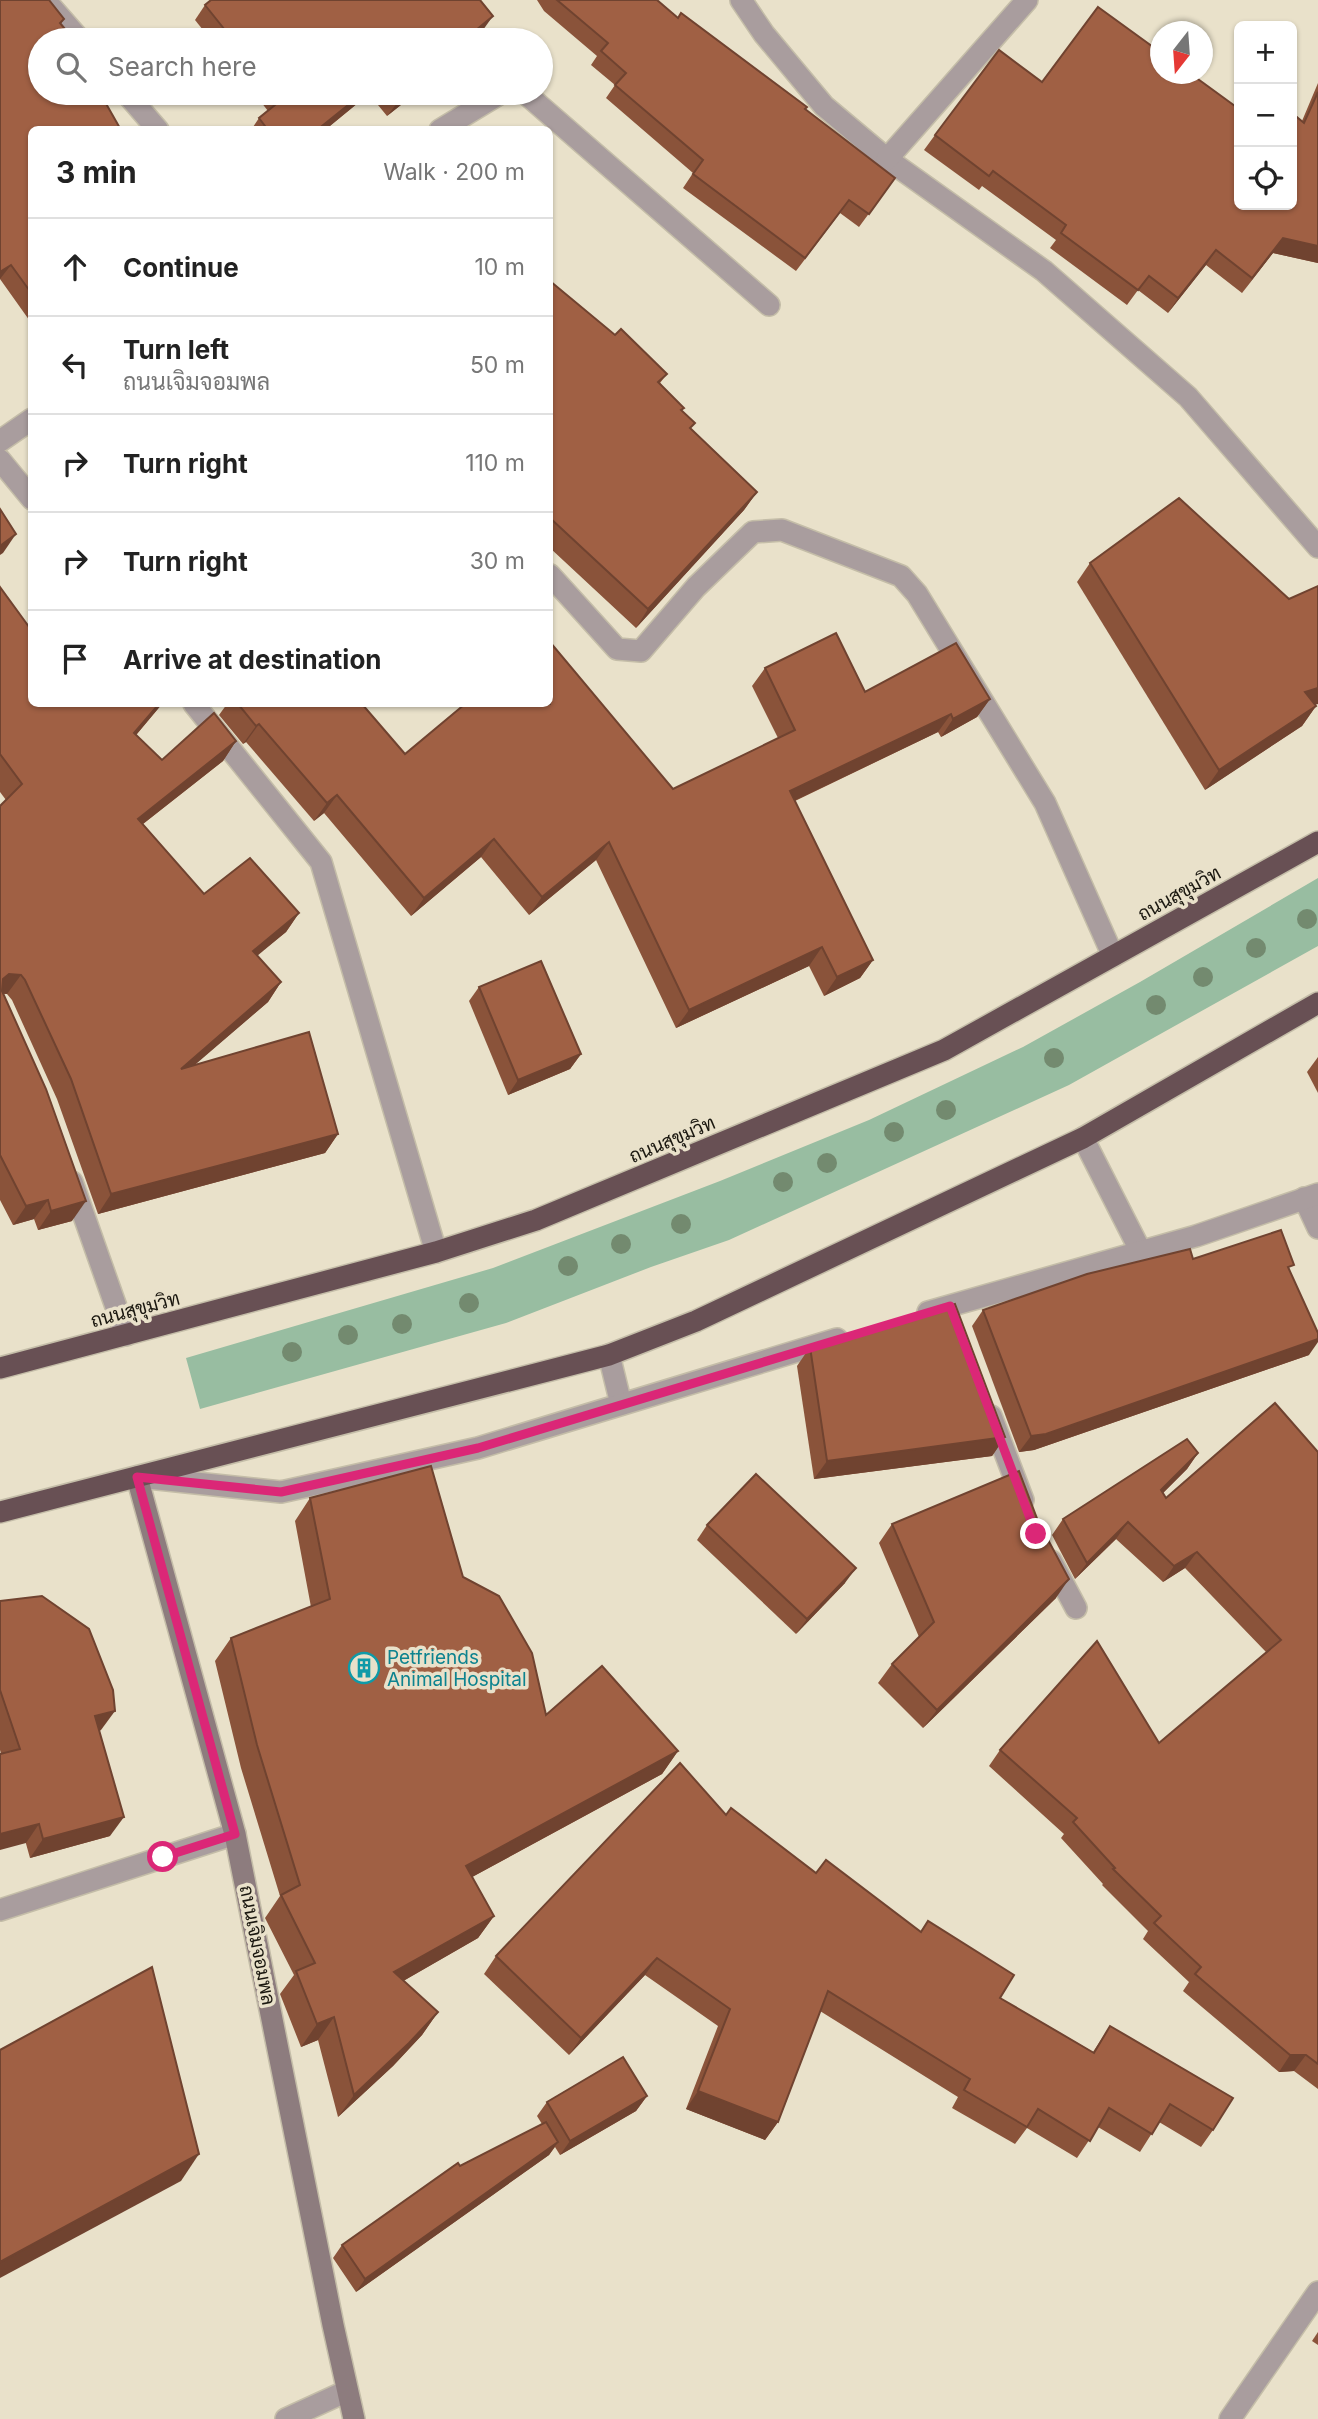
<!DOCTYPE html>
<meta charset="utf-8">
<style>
:root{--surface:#fff;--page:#f2f2f2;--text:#222;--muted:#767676;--line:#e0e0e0}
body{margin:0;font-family:Inter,Sarabun,sans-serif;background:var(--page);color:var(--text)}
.controls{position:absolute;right:21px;top:21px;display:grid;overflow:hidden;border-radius:10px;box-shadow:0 2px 5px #0004}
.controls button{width:63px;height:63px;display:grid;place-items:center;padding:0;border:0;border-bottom:2px solid var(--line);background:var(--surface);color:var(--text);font:35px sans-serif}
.compass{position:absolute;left:1150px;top:21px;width:63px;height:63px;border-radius:50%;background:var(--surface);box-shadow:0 2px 5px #0004;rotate:197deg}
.stop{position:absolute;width:21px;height:21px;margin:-16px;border:5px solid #db2777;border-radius:50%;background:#fff}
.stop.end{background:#db2777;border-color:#fff;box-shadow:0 2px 7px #0008}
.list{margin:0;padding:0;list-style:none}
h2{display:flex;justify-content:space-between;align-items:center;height:91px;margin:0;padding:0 28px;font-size:30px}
h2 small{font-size:23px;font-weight:400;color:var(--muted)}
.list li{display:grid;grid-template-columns:46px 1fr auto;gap:21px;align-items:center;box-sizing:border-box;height:98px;padding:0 28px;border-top:2px solid var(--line)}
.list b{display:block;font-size:26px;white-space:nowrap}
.list p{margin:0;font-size:23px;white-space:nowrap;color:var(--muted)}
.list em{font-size:23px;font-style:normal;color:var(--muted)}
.icon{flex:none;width:38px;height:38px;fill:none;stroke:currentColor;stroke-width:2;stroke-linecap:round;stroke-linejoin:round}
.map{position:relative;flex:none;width:1318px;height:2419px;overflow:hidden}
.search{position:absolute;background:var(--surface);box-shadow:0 2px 5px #0004;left:28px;top:28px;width:525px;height:77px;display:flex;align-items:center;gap:18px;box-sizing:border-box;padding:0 24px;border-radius:38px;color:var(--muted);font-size:26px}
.panel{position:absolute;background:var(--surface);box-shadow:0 2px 5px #0004;left:28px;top:126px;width:525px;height:581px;border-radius:10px}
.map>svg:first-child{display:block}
.green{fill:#98bda1}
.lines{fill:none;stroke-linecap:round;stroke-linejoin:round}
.lane-casing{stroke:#c4bda8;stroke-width:24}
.street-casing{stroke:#c4bda8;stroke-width:24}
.secondary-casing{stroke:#c4bda8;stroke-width:24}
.highway-casing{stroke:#c4bda8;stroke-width:24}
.lane{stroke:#a99d9e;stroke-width:21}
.street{stroke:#a99d9e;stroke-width:21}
.secondary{stroke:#8d7c7e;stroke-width:21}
.highway{stroke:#685054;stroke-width:21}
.tree{fill:#738a6f}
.wall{fill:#8a533a}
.shaded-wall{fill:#704330}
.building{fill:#a06044;stroke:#704330;stroke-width:2}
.route{stroke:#db2777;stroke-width:9}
.labels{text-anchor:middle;stroke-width:7;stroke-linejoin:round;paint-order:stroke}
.street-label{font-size:19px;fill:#1a170f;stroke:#e9e1ca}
.culture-label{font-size:19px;fill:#0d838f;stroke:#e9e1ca;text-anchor:start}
</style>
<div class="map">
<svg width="1318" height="2419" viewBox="0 0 1318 2419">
<rect width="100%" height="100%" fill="#e9e1ca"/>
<!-- green -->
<path class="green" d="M 1318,878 L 1318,946 L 1069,1085 L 729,1240 L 651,1267 L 506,1323 L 200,1409 L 186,1358 L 493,1268 L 720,1181 L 869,1120 L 1023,1047 L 1140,982 Z"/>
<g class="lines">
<!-- lane casing -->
<g class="lane-casing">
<g id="lane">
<path d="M 0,1910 L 235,1834"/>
<path d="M 286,2419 L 347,2391"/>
</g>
</g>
<!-- street casing -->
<g class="street-casing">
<g id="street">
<path d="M 45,0 L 80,40"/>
<path d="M 741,0 L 764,34 L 824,106 L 887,159 L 1044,271 L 1188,397 L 1318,547"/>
<path d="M 126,93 L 158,130"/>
<path d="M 525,93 L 769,305"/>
<path d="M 440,130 L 501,93"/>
<path d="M 887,159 L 1027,0"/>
<path d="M 0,441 L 32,419"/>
<path d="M 0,460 L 32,499"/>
<path d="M 550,575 L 617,649 L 641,651 L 696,587 L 753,532 L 782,530 L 901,576 L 917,594 L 1045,803 L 1113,956"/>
<path d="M 194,704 L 321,862 L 436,1252"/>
<path d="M 1083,1138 L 1141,1252"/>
<path d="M 72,1182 L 126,1335"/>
<path d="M 1304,1198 L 1318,1228"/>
<path d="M 928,1312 L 1196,1236 L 1318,1194"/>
<path d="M 609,1355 L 621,1404"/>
<path d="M 991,1416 L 1023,1500"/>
<path d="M 139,1477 L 281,1492 L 478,1448 L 837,1339"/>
<path d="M 1051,1561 L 1076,1608"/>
<path d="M 1230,2419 L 1318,2292"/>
</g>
</g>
<!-- secondary casing -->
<g class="secondary-casing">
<path id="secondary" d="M 137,1477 L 235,1834 L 333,2325 L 354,2419"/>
</g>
<!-- highway casing -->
<g class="highway-casing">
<g id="highway">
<path d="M 0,1368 L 436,1252 L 536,1220 L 944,1050 L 1318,842"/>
<path d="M 0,1512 L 609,1355 L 696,1321 L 1083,1138 L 1318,1003"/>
</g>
</g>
<!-- lane -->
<use href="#lane" class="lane"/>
<!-- street -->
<use href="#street" class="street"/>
<!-- secondary -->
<use href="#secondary" class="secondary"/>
<!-- highway -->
<use href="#highway" class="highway"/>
</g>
<!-- trees -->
<g class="tree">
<circle cx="1307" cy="919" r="10"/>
<circle cx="1256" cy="948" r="10"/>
<circle cx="1203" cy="977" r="10"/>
<circle cx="1156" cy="1005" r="10"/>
<circle cx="1054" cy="1058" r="10"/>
<circle cx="946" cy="1110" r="10"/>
<circle cx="894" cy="1132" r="10"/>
<circle cx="827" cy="1163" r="10"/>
<circle cx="783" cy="1182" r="10"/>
<circle cx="681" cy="1224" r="10"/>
<circle cx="621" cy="1244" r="10"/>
<circle cx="568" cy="1266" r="10"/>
<circle cx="469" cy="1303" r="10"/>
<circle cx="402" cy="1324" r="10"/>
<circle cx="348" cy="1335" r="10"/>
<circle cx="292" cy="1352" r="10"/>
</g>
<!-- wall -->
<g class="wall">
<path d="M 0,0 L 64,19 L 61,24 L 32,130 L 32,324 L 0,279 Z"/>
<path d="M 537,0 L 657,0 L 678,18 L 805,109 L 895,178 L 859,227 L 840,213 L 796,271 L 683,188 L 693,173 L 606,98 L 615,85 L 591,65 L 597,56 L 544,11 Z"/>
<path d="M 205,5 L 483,30 L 471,40 L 211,40 L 195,20 Z"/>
<path d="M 1042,82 L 1239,205 L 1302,121 L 1318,83 L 1318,263 L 1273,253 L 1242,293 L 1206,265 L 1168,313 L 1138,290 L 1127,305 L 1050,248 L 1056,240 L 982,186 L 979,190 L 924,150 L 935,135 Z"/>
<path d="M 254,93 L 416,93 L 387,116 L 369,94 L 325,130 L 251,130 L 259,118 L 268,111 Z"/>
<path d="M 550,281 L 615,335 L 667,374 L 660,383 L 682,410 L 690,429 L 757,492 L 744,510 L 636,628 L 550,548 Z"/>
<path d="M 1090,563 L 1315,705 L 1316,706 L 1302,726 L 1205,790 L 1077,582 Z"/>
<path d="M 0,587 L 32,704 L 162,704 L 136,735 L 162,760 L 236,741 L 223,761 L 143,824 L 204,894 L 299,913 L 286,932 L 257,955 L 281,982 L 268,1002 L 194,1065 L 338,1134 L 325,1153 L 98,1214 L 57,1099 L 12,1000 L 7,994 L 3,994 L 72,1221 L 38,1230 L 34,1219 L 13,1225 L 0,1200 L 0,806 L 6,800 L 0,792 Z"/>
<path d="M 765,668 L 865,692 L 990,699 L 977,717 L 941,737 L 938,732 L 795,801 L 873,960 L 860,978 L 824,996 L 809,966 L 676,1028 L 596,860 L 529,915 L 481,857 L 411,916 L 324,813 L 314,821 L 246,742 L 243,744 L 219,715 L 227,704 L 362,704 L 405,754 L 673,789 L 778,738 L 752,686 Z"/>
<path d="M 479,987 L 581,1054 L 570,1069 L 508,1095 L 469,1001 Z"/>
<path d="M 1318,1057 L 1318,1093 L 1307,1072 Z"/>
<path d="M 1193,1259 L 1290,1271 L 1309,1355 L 1034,1450 L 1019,1452 L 972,1326 L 983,1310 Z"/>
<path d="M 810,1347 L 1005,1437 L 992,1456 L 814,1479 L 797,1366 Z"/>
<path d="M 1318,1452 L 1318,2089 L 1294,2071 L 1279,2072 L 1183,1991 L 1189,1982 L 1143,1939 L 1148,1931 L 1102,1885 L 1103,1884 L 1061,1838 L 1064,1834 L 989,1766 L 1000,1750 L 1159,1743 L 1266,1652 L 1185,1568 L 1163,1582 L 1116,1539 L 1075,1579 L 1052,1535 L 1063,1519 L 1198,1453 L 1187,1469 L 1163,1493 L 1166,1498 Z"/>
<path d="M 310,1498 L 463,1577 L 546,1715 L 678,1751 L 662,1774 L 472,1877 L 494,1916 L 478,1938 L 403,1981 L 438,2012 L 422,2035 L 393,2066 L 338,2117 L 318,2040 L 301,2047 L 280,1994 L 294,1975 L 265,1918 L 280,1896 L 241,1768 L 215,1661 L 231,1638 L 311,1607 L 295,1521 Z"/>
<path d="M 1038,1521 L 1056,1598 L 923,1728 L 878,1683 L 892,1664 L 919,1637 L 879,1543 L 892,1524 Z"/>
<path d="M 707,1525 L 845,1583 L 796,1634 L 697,1540 Z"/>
<path d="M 0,1601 L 101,1730 L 99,1731 L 110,1836 L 30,1858 L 0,1750 Z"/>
<path d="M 726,1815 L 816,1873 L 920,1932 L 928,1921 L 1000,1998 L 1093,2052 L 1110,2026 L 1213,2130 L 1201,2147 L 1159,2122 L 1140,2152 L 1098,2127 L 1077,2158 L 1027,2128 L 1015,2144 L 952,2108 L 958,2097 L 820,2011 L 778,2122 L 765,2140 L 686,2109 L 718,2026 L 645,1975 L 569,2055 L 484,1974 L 496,1956 Z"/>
<path d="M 647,2096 L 636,2111 L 560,2155 L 555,2147 L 549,2155 L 356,2292 L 333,2258 L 342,2245 L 460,2166 L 542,2124 L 537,2116 L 547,2102 Z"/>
<path d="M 1318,2332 L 1318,2345 L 1312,2341 Z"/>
</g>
<!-- shaded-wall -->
<g class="shaded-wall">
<path d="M 493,16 L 483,30 L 471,40 L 464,40 Z"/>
<path d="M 363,93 L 370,93 L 325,130 L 317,130 Z"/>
<path d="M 408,93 L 416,93 L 387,116 L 398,102 Z"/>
<path d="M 1283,238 L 1318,246 L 1318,263 L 1273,253 L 1242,293 Z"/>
<path d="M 1216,250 L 1206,265 L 1168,313 L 1178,298 Z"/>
<path d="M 11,265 L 0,279 L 0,272 Z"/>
<path d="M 757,492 L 744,510 L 636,628 L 648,609 Z"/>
<path d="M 16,534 L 3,553 L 0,555 L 0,546 Z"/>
<path d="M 1318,688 L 1318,704 L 1291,712 L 1305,692 Z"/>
<path d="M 990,699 L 977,717 L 941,737 L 953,719 Z"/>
<path d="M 159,704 L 162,704 L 121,753 L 134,733 Z"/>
<path d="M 1316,706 L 1302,726 L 1205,790 L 1219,770 Z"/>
<path d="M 951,714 L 938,732 L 777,809 L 790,791 Z"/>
<path d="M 259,724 L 246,742 L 243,744 L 256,726 Z"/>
<path d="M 236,741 L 223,761 L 125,838 L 138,819 Z"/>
<path d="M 337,795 L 324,813 L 314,821 L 327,803 Z"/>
<path d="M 494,839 L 481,857 L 411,916 L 424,898 Z"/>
<path d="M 609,842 L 596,860 L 529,915 L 542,897 Z"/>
<path d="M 299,913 L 286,932 L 240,970 L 253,951 Z"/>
<path d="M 822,947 L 809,966 L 676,1028 L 689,1010 Z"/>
<path d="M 873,960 L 860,978 L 824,996 L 837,977 Z"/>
<path d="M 9,974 L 21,975 L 7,994 L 0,993 L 3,979 Z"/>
<path d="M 281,982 L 268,1002 L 168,1088 L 181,1069 Z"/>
<path d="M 581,1054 L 570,1069 L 508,1095 L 518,1080 Z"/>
<path d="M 338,1134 L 325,1153 L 98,1214 L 111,1194 Z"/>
<path d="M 48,1200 L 34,1219 L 13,1225 L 26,1206 Z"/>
<path d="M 86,1201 L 72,1221 L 38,1230 L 51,1211 Z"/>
<path d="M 1318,1339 L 1318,1342 L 1309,1355 L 1034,1450 L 1019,1452 L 1031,1436 Z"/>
<path d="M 1005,1437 L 992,1456 L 814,1479 L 827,1461 Z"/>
<path d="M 1198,1453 L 1187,1469 L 1150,1506 L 1161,1490 Z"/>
<path d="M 1128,1522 L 1116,1539 L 1075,1579 L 1087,1563 Z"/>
<path d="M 1197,1552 L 1185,1568 L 1163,1582 L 1174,1566 Z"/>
<path d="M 856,1568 L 845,1583 L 796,1634 L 807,1619 Z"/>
<path d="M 1069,1579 L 1056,1598 L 923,1728 L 937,1710 Z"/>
<path d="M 115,1711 L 101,1730 L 82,1735 L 95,1716 Z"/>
<path d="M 678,1751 L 662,1774 L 450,1889 L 466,1866 Z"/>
<path d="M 124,1817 L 110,1836 L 30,1858 L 43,1839 Z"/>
<path d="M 39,1824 L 26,1843 L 0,1850 L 0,1834 Z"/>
<path d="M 494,1916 L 478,1938 L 379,1995 L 394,1972 Z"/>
<path d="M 657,1958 L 645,1975 L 569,2055 L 581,2038 Z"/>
<path d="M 438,2012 L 422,2035 L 393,2066 L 338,2117 L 354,2095 Z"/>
<path d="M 334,2017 L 318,2040 L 301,2047 L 317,2024 Z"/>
<path d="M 1290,2055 L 1306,2055 L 1294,2071 L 1279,2072 Z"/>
<path d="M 698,2091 L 778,2122 L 765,2140 L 686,2109 Z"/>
<path d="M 647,2096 L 636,2111 L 560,2155 L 570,2141 Z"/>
<path d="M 558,2142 L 549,2155 L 356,2292 L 365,2279 Z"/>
<path d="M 199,2154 L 181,2181 L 0,2278 L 0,2262 Z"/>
</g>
<!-- building -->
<g class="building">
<path d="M 0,0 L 49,0 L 64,19 L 60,23 L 74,40 L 40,40 L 40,93 L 100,93 L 121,130 L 32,130 L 32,294 L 11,265 L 0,272 Z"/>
<path d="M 211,0 L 480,0 L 493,16 L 464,40 L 233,40 L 205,5 Z"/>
<path d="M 557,0 L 657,0 L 678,18 L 681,13 L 807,107 L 805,109 L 895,178 L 869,214 L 849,200 L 805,258 L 693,174 L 703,160 L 615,85 L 626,73 L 601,51 L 608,43 Z"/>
<path d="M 1098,7 L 1160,52 L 1160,74 L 1191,74 L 1239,109 L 1239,205 L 1292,205 L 1292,113 L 1304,123 L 1318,92 L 1318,246 L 1283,238 L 1252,278 L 1216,250 L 1178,298 L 1149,276 L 1138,290 L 1061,233 L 1066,225 L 993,171 L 989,176 L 935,135 L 999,50 L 1042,82 Z"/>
<path d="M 275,93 L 363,93 L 317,130 L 268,130 L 259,118 L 281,100 Z"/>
<path d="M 390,93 L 408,93 L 398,102 Z"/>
<path d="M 550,281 L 615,335 L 621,329 L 667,374 L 658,382 L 684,408 L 681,410 L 695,423 L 690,428 L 757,492 L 648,609 L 550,518 Z"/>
<path d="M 1179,498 L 1289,599 L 1318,586 L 1318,688 L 1305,692 L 1316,706 L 1219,770 L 1090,563 Z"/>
<path d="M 0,509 L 16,534 L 0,546 Z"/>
<path d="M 0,587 L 32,631 L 32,704 L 159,704 L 134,733 L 162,760 L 214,713 L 236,741 L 138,819 L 204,894 L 250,858 L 299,913 L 253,951 L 281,982 L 181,1069 L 309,1032 L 338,1134 L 111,1194 L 71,1079 L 25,980 L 21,975 L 9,974 L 3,979 L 2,991 L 46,1089 L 86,1201 L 51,1211 L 48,1200 L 26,1206 L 0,1155 L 0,806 L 22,784 L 0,754 Z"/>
<path d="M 836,633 L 865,692 L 956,643 L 990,699 L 953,719 L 951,714 L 790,791 L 873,960 L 837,977 L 822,947 L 689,1010 L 609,842 L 542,897 L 494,839 L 424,898 L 337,795 L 327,803 L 259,724 L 256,726 L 238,704 L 362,704 L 405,754 L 465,704 L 550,704 L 550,642 L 673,789 L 795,730 L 765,668 Z"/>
<path d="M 541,961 L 581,1054 L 518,1080 L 479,987 Z"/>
<path d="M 1281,1230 L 1294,1265 L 1288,1267 L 1318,1333 L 1318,1339 L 1046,1434 L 1031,1436 L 983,1310 L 1087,1274 L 1190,1249 L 1193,1259 Z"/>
<path d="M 955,1304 L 1005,1437 L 827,1461 L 810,1347 Z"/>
<path d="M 1275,1403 L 1318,1452 L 1318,2064 L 1306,2055 L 1290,2055 L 1195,1974 L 1201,1967 L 1154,1923 L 1161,1916 L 1113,1869 L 1115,1868 L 1073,1822 L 1077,1818 L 1000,1750 L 1097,1641 L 1159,1743 L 1281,1640 L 1197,1552 L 1174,1566 L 1128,1522 L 1087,1563 L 1063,1519 L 1187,1439 L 1198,1453 L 1161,1490 L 1166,1498 Z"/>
<path d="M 431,1466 L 463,1577 L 499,1596 L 532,1653 L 546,1715 L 602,1666 L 678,1751 L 466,1866 L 494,1916 L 394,1972 L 438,2012 L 409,2043 L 354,2095 L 334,2017 L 317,2024 L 296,1971 L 315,1963 L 281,1895 L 300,1885 L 257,1745 L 231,1638 L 330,1599 L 310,1498 Z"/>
<path d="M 1019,1471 L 1038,1521 L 1069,1579 L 937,1710 L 892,1664 L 934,1622 L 892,1524 Z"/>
<path d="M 756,1474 L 856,1568 L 807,1619 L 707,1525 Z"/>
<path d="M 42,1596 L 89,1629 L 113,1690 L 115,1711 L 95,1716 L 124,1817 L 43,1839 L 39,1824 L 0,1834 L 0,1754 L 20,1749 L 0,1690 L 0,1601 Z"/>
<path d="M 680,1763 L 726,1815 L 731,1808 L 816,1873 L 826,1860 L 921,1932 L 928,1921 L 1014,1975 L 1000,1998 L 1094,2053 L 1110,2026 L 1233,2098 L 1213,2130 L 1170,2104 L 1152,2134 L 1109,2108 L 1090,2141 L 1038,2109 L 1027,2127 L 964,2090 L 970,2079 L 828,1991 L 778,2122 L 698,2091 L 730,2009 L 657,1958 L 581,2038 L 496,1956 Z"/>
<path d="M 152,1967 L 199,2154 L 0,2262 L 0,2050 Z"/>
<path d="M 623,2057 L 647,2096 L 570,2141 L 547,2102 Z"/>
<path d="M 546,2122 L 558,2142 L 365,2279 L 342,2245 L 458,2163 L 460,2166 Z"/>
</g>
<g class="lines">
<!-- route -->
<path class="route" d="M 163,1857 L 235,1834 L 137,1477 L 281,1492 L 478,1448 L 950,1306 L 1036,1534"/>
</g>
<!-- icons -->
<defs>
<g id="building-ring" transform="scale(1.575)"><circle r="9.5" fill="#e9e1ca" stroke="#0f9aa8" stroke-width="1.5"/><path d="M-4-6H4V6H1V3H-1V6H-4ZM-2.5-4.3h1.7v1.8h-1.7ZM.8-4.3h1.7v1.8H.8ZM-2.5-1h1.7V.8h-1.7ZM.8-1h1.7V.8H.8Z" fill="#0f9aa8"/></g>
</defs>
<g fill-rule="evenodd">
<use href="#building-ring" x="364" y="1668"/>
</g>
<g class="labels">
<!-- street labels -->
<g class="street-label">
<text transform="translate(1179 893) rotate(-29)" y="7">ถนนสุขุมวิท</text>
<text transform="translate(672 1139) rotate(-23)" y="7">ถนนสุขุมวิท</text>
<text transform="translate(135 1309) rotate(-15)" y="7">ถนนสุขุมวิท</text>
<text transform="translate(258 1945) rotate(79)" y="7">ถนนเจิมจอมพล</text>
</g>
<!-- culture labels -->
<g class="culture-label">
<text x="387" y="1664">Petfriends<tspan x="387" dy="22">Animal Hospital</tspan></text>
</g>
</g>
</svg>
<div class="controls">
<button>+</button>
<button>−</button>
<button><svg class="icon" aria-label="locate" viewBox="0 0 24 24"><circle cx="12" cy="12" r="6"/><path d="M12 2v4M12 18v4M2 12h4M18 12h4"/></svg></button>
</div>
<svg class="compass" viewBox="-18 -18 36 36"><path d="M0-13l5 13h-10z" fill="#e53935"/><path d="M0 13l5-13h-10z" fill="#767676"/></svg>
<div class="stop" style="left:163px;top:1857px"></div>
<div class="stop end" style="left:1036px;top:1534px"></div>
<div class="search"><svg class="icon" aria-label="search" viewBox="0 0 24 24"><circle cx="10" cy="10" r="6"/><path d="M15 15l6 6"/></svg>Search here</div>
<section class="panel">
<h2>3 min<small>Walk · 200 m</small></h2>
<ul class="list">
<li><svg class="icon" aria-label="ahead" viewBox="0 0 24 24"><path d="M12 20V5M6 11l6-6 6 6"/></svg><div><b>Continue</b></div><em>10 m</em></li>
<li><svg class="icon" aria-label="left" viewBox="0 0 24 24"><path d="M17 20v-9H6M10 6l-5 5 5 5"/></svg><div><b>Turn left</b><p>ถนนเจิมจอมพล</p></div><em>50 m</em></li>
<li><svg class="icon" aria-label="right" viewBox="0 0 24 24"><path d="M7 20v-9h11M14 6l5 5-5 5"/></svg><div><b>Turn right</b></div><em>110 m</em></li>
<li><svg class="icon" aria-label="right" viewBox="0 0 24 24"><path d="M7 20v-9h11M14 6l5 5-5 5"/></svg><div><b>Turn right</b></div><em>30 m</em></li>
<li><svg class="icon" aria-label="arrive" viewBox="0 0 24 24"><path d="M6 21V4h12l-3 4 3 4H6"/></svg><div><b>Arrive at destination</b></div></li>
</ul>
</section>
</div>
